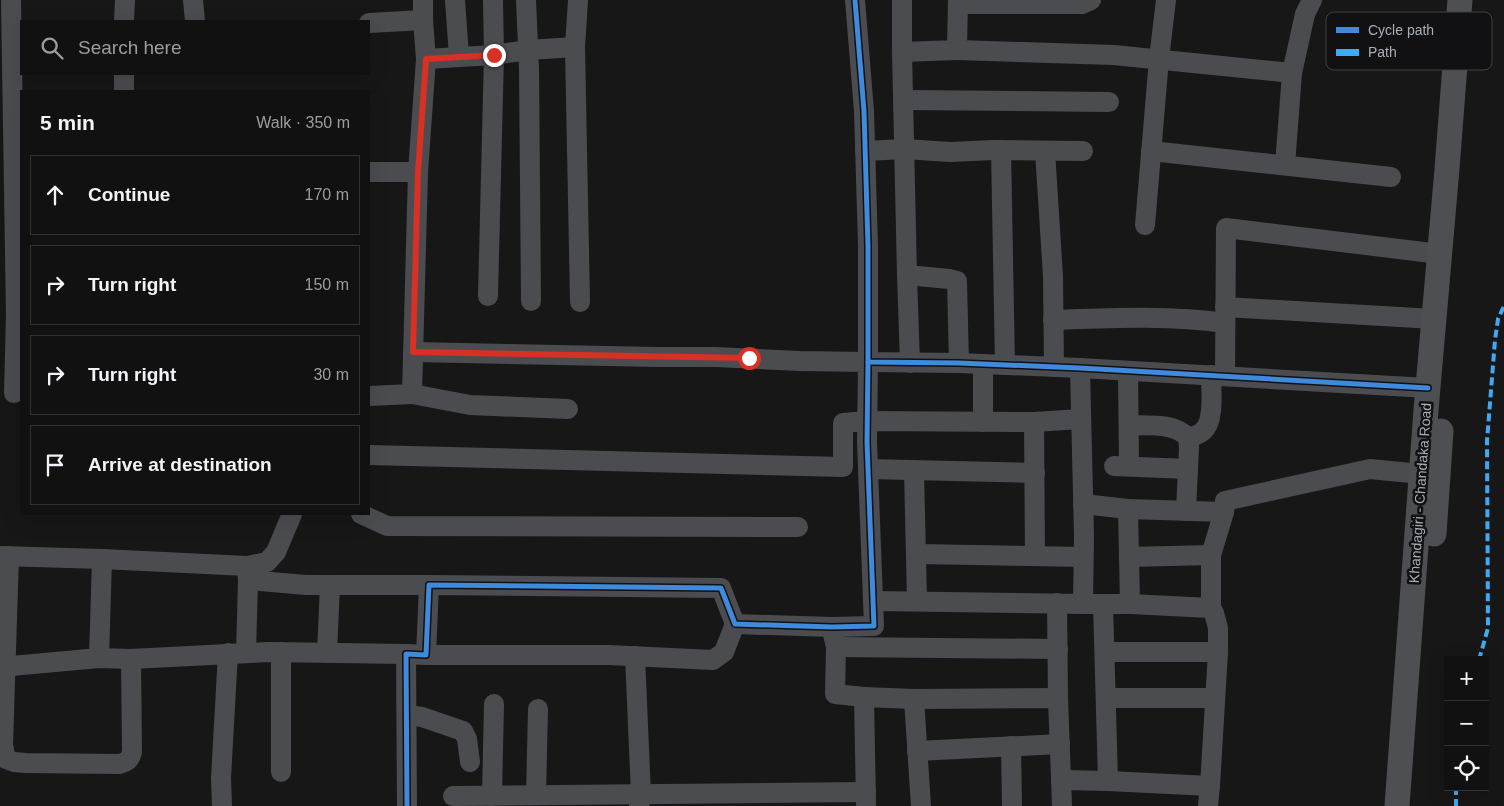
<!DOCTYPE html>
<meta charset="utf-8">
<style>
:root{--surface:#111;--page:#1a1a1a;--text:#f1f3f6;--muted:#9c9d9f;--line:#303131}
body{margin:0;font-family:Helvetica,sans-serif;background:var(--page);color:var(--text)}
.controls{position:absolute;right:15px;bottom:15px;display:grid;overflow:hidden;border-radius:0px;box-shadow:0 5px 20px #0002}
.controls button{width:45px;height:45px;display:grid;place-items:center;padding:0;border:0;border-bottom:1px solid var(--line);background:var(--surface);color:var(--text);font:25px sans-serif}
.stop{position:absolute;width:15px;height:15px;margin:-11px;border:4px solid #d93025;border-radius:50%;background:#fff}
.stop.end{background:#d93025;border-color:#fff;box-shadow:0 1px 5px #0008}
.list{margin:0;padding:0;list-style:none}
h2{display:flex;justify-content:space-between;align-items:center;height:65px;margin:0;padding:0 20px;font-size:21px}
h2 small{font-size:16px;font-weight:400;color:var(--muted)}
.list li{display:grid;grid-template-columns:32px 1fr auto;gap:15px;align-items:center;box-sizing:border-box;height:80px;margin:0 10px 10px;padding:0 10px;border:1px solid var(--line);border-radius:0px}
.list b{display:block;font-size:19px;white-space:nowrap}
.list em{font-size:16px;font-style:normal;color:var(--muted)}
.icon{flex:none;width:28px;height:28px;fill:none;stroke:currentColor;stroke-width:2;stroke-linecap:round;stroke-linejoin:round}
.map{position:relative;flex:none;width:1504px;height:806px;overflow:hidden}
.search{position:absolute;background:var(--surface);box-shadow:0 5px 20px #0002;left:20px;top:20px;width:350px;height:55px;display:flex;align-items:center;gap:12px;box-sizing:border-box;padding:0 18px;border-radius:0px;color:var(--muted);font-size:19px}
.panel{position:absolute;background:var(--surface);box-shadow:0 5px 20px #0002;left:20px;top:90px;width:350px;height:425px;border-radius:0px}
.map>svg:first-child{display:block}
.lines{fill:none;stroke-linecap:round;stroke-linejoin:round}
.minor{stroke:#4b4c50;stroke-width:20}
.major{stroke:#4d4f52;stroke-width:25}
.quiet{stroke:#3fa9f5;stroke-width:4;stroke-dasharray:8 4;stroke-linecap:butt}
.cycleway-casing{stroke:#111113;stroke-width:8}
.cycleway{stroke:#408adc;stroke-width:5}
.route{stroke:#d93025;stroke-width:6}
.labels{text-anchor:middle;stroke-width:5;stroke-linejoin:round;paint-order:stroke}
.street-label{font-size:14px;fill:#a8adb8;stroke:#111113}
.key{fill:#111113;stroke:#3e4045;stroke-width:1}
.key-label{font-size:14px;fill:#a8adb8}
</style>
<div class="map">
<svg width="1504" height="806" viewBox="0 0 1504 806">
<rect width="100%" height="100%" fill="#171717"/>
<g class="lines">
<!-- minor -->
<g class="minor">
<path d="M 11,0 L 16,315 L 14,393"/>
<path d="M 193,0 L 195,21"/>
<path d="M 455,0 L 459,56"/>
<path d="M 526,0 L 529,68 L 531,301"/>
<path d="M 578,0 L 575,47 L 580,302"/>
<path d="M 855,0 L 864,111 L 868,246 L 868,362 L 959,363 L 1080,368 L 1428,388"/>
<path d="M 902,0 L 902,52 L 957,50 L 958,0"/>
<path d="M 958,4 L 1082,4 L 1091,0"/>
<path d="M 124,21 L 125,0"/>
<path d="M 369,23 L 423,20"/>
<path d="M 957,50 L 1114,55 L 1292,73 L 1305,14 L 1312,0"/>
<path d="M 902,52 L 907,275 L 949,279 L 957,281 L 959,363"/>
<path d="M 426,59 L 494,55 L 528,50 L 575,47"/>
<path d="M 124,91 L 124,74"/>
<path d="M 903,100 L 1109,102"/>
<path d="M 1001,150 L 1005,365"/>
<path d="M 865,151 L 904,149 L 950,152 L 994,150 L 1083,151"/>
<path d="M 1045,151 L 1053,276 L 1054,367"/>
<path d="M 1151,151 L 1391,177"/>
<path d="M 1285,165 L 1292,73"/>
<path d="M 369,172 L 418,172"/>
<path d="M 1145,225 L 1159,59 L 1166,0"/>
<path d="M 907,275 L 910,363"/>
<path d="M 488,296 L 494,55 L 493,0"/>
<path d="M 1225,307 L 1434,319"/>
<path d="M 1053,320 C 1110,318 1169,315 1225,323"/>
<path d="M 983,364 L 983,422"/>
<path d="M 1080,368 L 1084,536 L 1083,604 L 1130,604 L 1211,608"/>
<path d="M 1128,371 L 1129,466"/>
<path d="M 1225,376 L 1226,228 L 1440,254"/>
<path d="M 412,394 L 470,405 L 568,409"/>
<path d="M 369,396 L 412,394 L 418,172 L 426,59 L 423,20 L 423,0"/>
<path d="M 1034,422 L 1035,556"/>
<path d="M 1129,425 C 1147,426 1176,422 1188,438 L 1189,447 L 1186,511"/>
<path d="M 1188,438 C 1193,436 1199,435 1203,431 C 1215,421 1211,390 1211,375"/>
<path d="M 369,455 L 843,467 L 843,423 L 867,421 L 1034,422 L 1081,419"/>
<path d="M 1114,466 L 1188,469"/>
<path d="M 868,469 L 1035,473"/>
<path d="M 914,470 L 917,601"/>
<path d="M 1083,504 L 1128,509 L 1224,512"/>
<path d="M 1128,509 L 1130,604"/>
<path d="M 361,514 L 387,526 L 798,527"/>
<path d="M 916,554 L 1083,557"/>
<path d="M 0,556 L 102,559 L 247,566 L 267,562 L 276,552 L 292,514"/>
<path d="M 9,556 L 3,745 L 6,759 L 14,762 L 25,763 L 119,764 C 127,762 130,760 132,752 L 131,659"/>
<path d="M 1129,557 L 1211,555"/>
<path d="M 248,580 L 306,585 L 429,585"/>
<path d="M 873,601 L 1083,604"/>
<path d="M 1057,603 L 1058,698"/>
<path d="M 1103,604 L 1108,781"/>
<path d="M 833,634 L 836,647 L 835,694 L 864,697 L 866,804"/>
<path d="M 836,647 L 1058,649"/>
<path d="M 281,652 L 281,772"/>
<path d="M 1105,652 L 1218,652"/>
<path d="M 246,653 L 248,580 L 247,568"/>
<path d="M 327,653 L 330,585"/>
<path d="M 426,655 L 608,655 L 713,660 L 724,652 L 735,624"/>
<path d="M 635,656 L 641,794 L 639,806"/>
<path d="M 99,658 L 102,559"/>
<path d="M 0,667 L 99,658 L 131,659 L 268,652 L 406,654"/>
<path d="M 864,697 L 914,699 L 1058,698 L 1062,806"/>
<path d="M 1106,698 L 1215,698"/>
<path d="M 914,699 L 921,806"/>
<path d="M 407,715 L 422,717 L 463,731 L 467,739 L 470,762"/>
<path d="M 1011,746 L 1012,806"/>
<path d="M 917,751 L 1060,744"/>
<path d="M 1061,780 L 1108,781 L 1210,786 L 1208,806"/>
<path d="M 1210,786 L 1218,652 L 1218,628 L 1214,613 L 1211,608 L 1211,555 L 1224,512 L 1225,501 L 1370,469 L 1421,474"/>
<path d="M 536,795 L 538,709"/>
<path d="M 453,796 L 866,792"/>
<path d="M 492,796 L 494,704"/>
<path d="M 222,806 L 221,778 L 228,653"/>
<path d="M 407,806 L 406,654 L 426,655 L 429,585 L 721,588 L 735,624 L 832,627 L 874,626 L 867,442 L 868,362 L 800,361 L 716,357 L 657,357 L 413,352"/>
</g>
<!-- major -->
<g class="major">
<path d="M 1434,534 L 1441,431"/>
<path d="M 1397,806 L 1426,410 L 1447,169 L 1460,0"/>
</g>
<!-- quiet -->
<g class="quiet">
<path d="M 1479,660 L 1488,628 L 1487,441 L 1495,340 L 1498,319 L 1504,306"/>
<path d="M 1456,787 L 1456,806"/>
</g>
<!-- cycleway casing -->
<g class="cycleway-casing">
<g id="cycleway">
<path d="M 855,0 L 864,111 L 868,246 L 868,362 L 959,363 L 1080,368 L 1428,388"/>
<path d="M 407,806 L 406,654 L 426,655 L 429,585 L 721,588 L 735,624 L 832,627 L 874,626 L 867,442 L 868,362"/>
</g>
</g>
<!-- cycleway -->
<use href="#cycleway" class="cycleway"/>
</g>
<g class="lines">
<!-- route -->
<path class="route" d="M 494,55 L 426,59 L 418,172 L 413,352 L 749,358"/>
</g>
<g class="labels">
<!-- street labels -->
<g class="street-label">
<text transform="translate(1420 493) rotate(-86)" y="5">Khandagiri - Chandaka Road</text>
</g>
</g>
<!-- legend -->
<rect x="1326" y="12" width="166" height="58" rx="8" class="key"/>
<rect x="1336" y="27" width="23" height="6" fill="#408adc"/>
<rect x="1336" y="49" width="23" height="7" fill="#3fa9f5"/>
<g class="key-label">
<text x="1368" y="35">Cycle path</text>
<text x="1368" y="57">Path</text>
</g>
</svg>
<div class="controls">
<button>+</button>
<button>−</button>
<button><svg class="icon" aria-label="locate" viewBox="0 0 24 24"><circle cx="12" cy="12" r="6"/><path d="M12 2v4M12 18v4M2 12h4M18 12h4"/></svg></button>
</div>
<div class="stop" style="left:749px;top:358px"></div>
<div class="stop end" style="left:494px;top:55px"></div>
<div class="search"><svg class="icon" aria-label="search" viewBox="0 0 24 24"><circle cx="10" cy="10" r="6"/><path d="M15 15l6 6"/></svg>Search here</div>
<section class="panel">
<h2>5 min<small>Walk · 350 m</small></h2>
<ul class="list">
<li><svg class="icon" aria-label="ahead" viewBox="0 0 24 24"><path d="M12 20V5M6 11l6-6 6 6"/></svg><div><b>Continue</b></div><em>170 m</em></li>
<li><svg class="icon" aria-label="right" viewBox="0 0 24 24"><path d="M7 20v-9h11M14 6l5 5-5 5"/></svg><div><b>Turn right</b></div><em>150 m</em></li>
<li><svg class="icon" aria-label="right" viewBox="0 0 24 24"><path d="M7 20v-9h11M14 6l5 5-5 5"/></svg><div><b>Turn right</b></div><em>30 m</em></li>
<li><svg class="icon" aria-label="arrive" viewBox="0 0 24 24"><path d="M6 21V4h12l-3 4 3 4H6"/></svg><div><b>Arrive at destination</b></div></li>
</ul>
</section>
</div>
